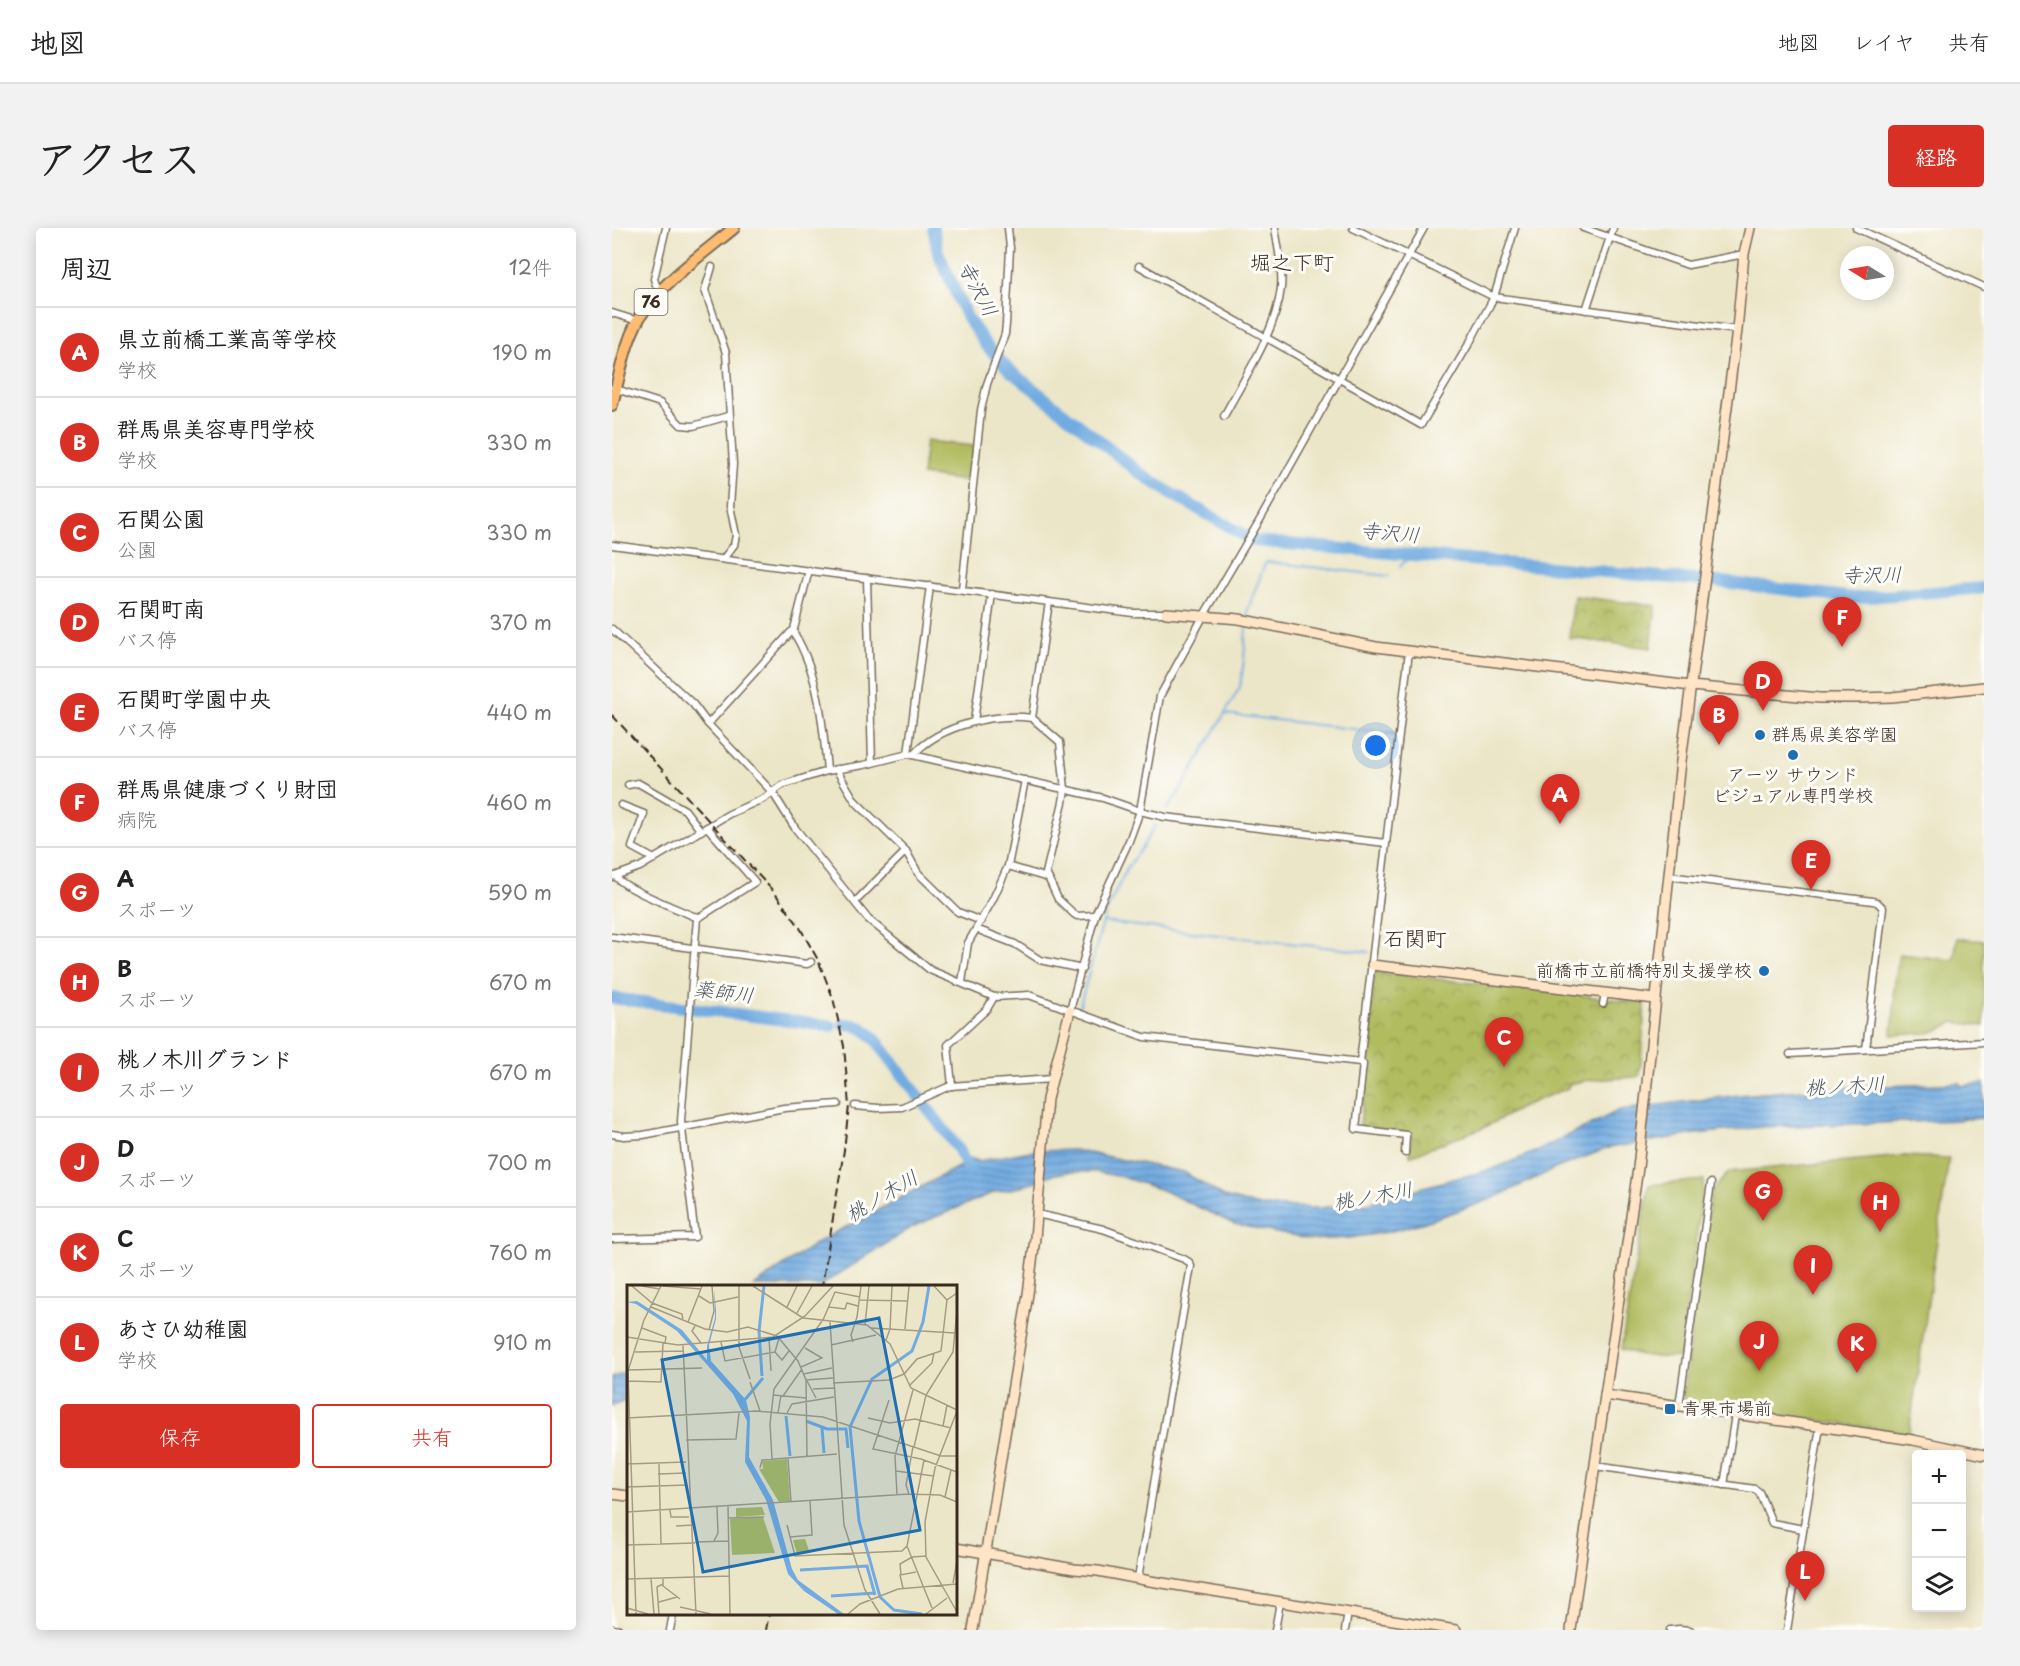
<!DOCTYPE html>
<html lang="ja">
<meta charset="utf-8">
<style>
:root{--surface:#fff;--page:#f2f2f2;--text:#222;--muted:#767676;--line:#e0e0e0;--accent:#d93025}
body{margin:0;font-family:"Playpen Sans","Klee One",sans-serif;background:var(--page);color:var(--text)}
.controls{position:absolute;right:18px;bottom:18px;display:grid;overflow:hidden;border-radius:6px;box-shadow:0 3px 15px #0003}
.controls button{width:54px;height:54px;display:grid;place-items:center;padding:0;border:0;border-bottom:2px solid var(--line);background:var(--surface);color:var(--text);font:30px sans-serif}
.compass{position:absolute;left:1228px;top:18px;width:54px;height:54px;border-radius:50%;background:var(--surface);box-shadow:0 3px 15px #0003;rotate:281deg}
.you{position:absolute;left:764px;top:518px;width:21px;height:21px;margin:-15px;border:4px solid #fff;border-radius:50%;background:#1a73e8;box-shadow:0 0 0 9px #1a73e833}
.badge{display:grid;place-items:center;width:39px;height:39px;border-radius:50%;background:var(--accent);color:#fff;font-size:20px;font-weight:700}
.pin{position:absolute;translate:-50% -50px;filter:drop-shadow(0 2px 3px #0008)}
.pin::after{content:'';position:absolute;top:32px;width:21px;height:18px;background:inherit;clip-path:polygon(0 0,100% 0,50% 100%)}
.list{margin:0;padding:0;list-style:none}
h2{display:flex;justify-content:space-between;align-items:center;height:78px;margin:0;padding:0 24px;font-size:26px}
h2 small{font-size:20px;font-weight:400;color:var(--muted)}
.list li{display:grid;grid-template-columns:39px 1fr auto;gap:18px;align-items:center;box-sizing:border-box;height:90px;padding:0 24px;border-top:2px solid var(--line)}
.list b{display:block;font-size:22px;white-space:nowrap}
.list p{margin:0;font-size:20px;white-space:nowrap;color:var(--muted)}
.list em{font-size:20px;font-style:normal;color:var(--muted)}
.actions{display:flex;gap:12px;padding:18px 24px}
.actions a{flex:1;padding:14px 0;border:2px solid var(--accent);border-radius:6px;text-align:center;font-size:21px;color:var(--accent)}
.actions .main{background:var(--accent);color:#fff}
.icon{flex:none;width:33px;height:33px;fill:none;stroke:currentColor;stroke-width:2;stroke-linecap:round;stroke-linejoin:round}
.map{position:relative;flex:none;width:1372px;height:1402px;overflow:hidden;border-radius:6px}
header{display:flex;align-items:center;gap:36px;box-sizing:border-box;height:84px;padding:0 30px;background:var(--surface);border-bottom:2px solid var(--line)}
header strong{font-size:28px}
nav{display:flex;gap:33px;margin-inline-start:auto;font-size:21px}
.intro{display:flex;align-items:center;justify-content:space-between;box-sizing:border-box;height:144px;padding:0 36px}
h1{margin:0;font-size:42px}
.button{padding:15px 27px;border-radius:6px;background:var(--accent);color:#fff;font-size:21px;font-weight:700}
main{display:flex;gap:36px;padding:0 36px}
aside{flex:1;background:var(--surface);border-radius:6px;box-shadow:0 3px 15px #0003}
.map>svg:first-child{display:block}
.green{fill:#b0bc5e;stroke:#76733e;stroke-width:1.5}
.park{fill:url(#park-crowns);stroke:#76733e;stroke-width:1.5}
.water{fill:url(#water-rules);stroke:#566a80;stroke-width:1.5}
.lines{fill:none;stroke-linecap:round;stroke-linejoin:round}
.stream{stroke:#71abe1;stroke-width:2}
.river{stroke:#71abe1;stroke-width:12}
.street-casing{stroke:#796c5a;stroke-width:9}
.secondary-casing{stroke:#796c5a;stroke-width:12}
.primary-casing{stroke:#796c5a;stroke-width:14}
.street{stroke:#fff;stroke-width:6}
.secondary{stroke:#ffe4c6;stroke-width:9}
.primary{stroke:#febb71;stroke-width:10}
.rail{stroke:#3b2a1e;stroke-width:2;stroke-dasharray:9 4.5;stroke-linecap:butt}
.poi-dot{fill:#1f6fb2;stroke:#fdfcf7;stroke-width:2}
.labels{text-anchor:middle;stroke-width:6;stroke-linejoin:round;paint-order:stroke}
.shield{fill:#fdfcf7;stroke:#75695f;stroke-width:1.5}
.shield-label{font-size:16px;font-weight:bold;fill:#3b2a1e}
.poi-label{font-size:18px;fill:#3b2a1e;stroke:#fdfcf7;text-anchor:start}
.water-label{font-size:20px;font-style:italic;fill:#4e5762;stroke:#fdfcf7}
.quarter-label{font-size:21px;fill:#3b2a1e;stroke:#fdfcf7}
.inset-river{fill:none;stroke:#71abe1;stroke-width:3}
.inset-road{fill:none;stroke:#a59b84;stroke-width:1.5}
.view{fill:#1f6fb2;fill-opacity:0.15;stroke:#1f6fb2;stroke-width:3}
.inset-edge{fill:none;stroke:#3b2a1e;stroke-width:3}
</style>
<header>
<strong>地図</strong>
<nav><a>地図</a><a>レイヤ</a><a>共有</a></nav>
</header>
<div class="intro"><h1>アクセス</h1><a class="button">経路</a></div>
<main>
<aside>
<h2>周辺<small>12件</small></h2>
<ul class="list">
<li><span class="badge">A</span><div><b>県立前橋工業高等学校</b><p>学校</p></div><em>190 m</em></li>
<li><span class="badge">B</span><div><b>群馬県美容専門学校</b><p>学校</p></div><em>330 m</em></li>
<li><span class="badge">C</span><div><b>石関公園</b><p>公園</p></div><em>330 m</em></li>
<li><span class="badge">D</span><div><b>石関町南</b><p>バス停</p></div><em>370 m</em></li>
<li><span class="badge">E</span><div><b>石関町学園中央</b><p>バス停</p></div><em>440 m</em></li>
<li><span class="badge">F</span><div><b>群馬県健康づくり財団</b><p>病院</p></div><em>460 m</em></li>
<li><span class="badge">G</span><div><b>A</b><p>スポーツ</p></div><em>590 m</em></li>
<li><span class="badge">H</span><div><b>B</b><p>スポーツ</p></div><em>670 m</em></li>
<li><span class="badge">I</span><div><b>桃ノ木川グランド</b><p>スポーツ</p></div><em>670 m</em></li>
<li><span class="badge">J</span><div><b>D</b><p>スポーツ</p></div><em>700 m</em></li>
<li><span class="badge">K</span><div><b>C</b><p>スポーツ</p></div><em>760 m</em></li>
<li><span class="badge">L</span><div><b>あさひ幼稚園</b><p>学校</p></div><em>910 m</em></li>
</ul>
<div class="actions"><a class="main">保存</a><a>共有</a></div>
</aside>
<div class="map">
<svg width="1372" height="1402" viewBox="0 0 1372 1402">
<defs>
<pattern id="park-crowns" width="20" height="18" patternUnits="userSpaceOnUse" patternTransform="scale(1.5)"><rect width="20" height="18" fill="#b0bc5e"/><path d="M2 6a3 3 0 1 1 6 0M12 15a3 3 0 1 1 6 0" fill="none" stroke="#90994d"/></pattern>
<pattern id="water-rules" width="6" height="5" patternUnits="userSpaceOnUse" patternTransform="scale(1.5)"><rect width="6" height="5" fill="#71abe1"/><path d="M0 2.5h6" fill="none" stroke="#5e8bb6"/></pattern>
</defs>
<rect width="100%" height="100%" fill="#fdfcf7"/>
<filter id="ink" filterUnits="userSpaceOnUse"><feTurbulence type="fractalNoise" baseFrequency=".0167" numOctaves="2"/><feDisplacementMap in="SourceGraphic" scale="12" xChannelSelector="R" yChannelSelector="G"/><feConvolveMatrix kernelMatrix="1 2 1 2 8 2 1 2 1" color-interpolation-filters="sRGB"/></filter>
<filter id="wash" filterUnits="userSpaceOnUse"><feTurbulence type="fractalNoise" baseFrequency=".008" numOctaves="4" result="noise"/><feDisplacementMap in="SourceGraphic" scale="24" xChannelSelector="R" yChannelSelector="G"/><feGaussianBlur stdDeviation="1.35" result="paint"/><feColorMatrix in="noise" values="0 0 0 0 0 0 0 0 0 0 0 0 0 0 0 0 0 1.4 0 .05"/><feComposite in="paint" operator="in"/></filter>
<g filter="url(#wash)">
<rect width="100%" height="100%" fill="#ece6c8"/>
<!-- green -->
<g class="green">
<path d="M 314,213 L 362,218 L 359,250 L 355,253 L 310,247 Z"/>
<path d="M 1345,710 L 1372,713 L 1372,798 L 1342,794 L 1329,801 L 1317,805 L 1280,807 L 1283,769 L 1281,767 L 1287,726 L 1342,732 Z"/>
<path d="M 1291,928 L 1337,930 L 1297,1205 L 1073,1174 L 1070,1171 L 1099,964 L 1117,944 Z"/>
<path d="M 1092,952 L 1068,1129 C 1048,1131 1028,1128 1009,1121 L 1037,957 Z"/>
</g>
<!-- park -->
<g class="park">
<path d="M 962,368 L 1044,378 L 1039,420 L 957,410 Z"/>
<path d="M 766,744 L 1033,775 L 1028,847 L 1024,849 L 978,852 L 957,856 L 956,860 L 916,876 L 875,898 L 798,928 L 799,905 L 750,899 L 748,896 L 757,830 L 754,826 L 763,746 Z"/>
</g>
<!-- water -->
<g class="water">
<path d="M 1348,855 L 1349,858 L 1372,855 L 1372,890 L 1352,891 L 1350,889 L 1350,892 L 1151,899 L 1084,906 L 996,920 L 945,940 L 877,972 L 813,994 L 776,1004 L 737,1010 L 699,1012 L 622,996 L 550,962 L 510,949 L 484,944 L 455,944 L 438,947 L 409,959 L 383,964 L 300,999 L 208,1058 L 142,1058 L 206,1014 L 350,937 L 351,928 L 367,933 L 418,923 L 462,922 L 572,944 L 612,969 L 631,974 L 648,978 L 707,980 L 756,975 L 833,953 L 881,941 L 925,923 L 1008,882 L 1127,867 L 1200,861 Z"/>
<path d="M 16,1143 L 16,1170 L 0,1178 L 0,1150 Z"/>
</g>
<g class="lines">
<!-- stream -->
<g class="stream">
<path d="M 788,338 L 800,327"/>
<path d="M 635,391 L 636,381 L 653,336 L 655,334 L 777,348"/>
<path d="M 613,486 L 783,506"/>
<path d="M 554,582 L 567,565 L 628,459 L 632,432 L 634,397"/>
<path d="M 491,694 L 757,724"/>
<path d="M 467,780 L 494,684 L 515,640 L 531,618 L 544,596"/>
</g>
<!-- river -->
<g class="river">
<path d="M 321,0 L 326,24 L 354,88 L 374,117 L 397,142 L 528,245 L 560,266 L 642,313 L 1118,355 L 1243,370 L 1372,360"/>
<path d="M 0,770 L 219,798"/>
<path d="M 232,796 C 245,795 256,803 264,812 L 347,922 L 357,942"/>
</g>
</g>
</g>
<g filter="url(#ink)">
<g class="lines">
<!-- street casing -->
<g class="street-casing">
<g id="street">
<path d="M 741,0 L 882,69 L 1125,102"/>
<path d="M 971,0 L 1076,37 L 1132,26"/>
<path d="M 1244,0 L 1372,59"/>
<path d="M 527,38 L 809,197 L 858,114 L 882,69 L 903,0"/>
<path d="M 100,39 L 93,62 L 114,125 L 121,236 L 118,278 L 124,307 L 122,317 L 111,331"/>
<path d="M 50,62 L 44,57 L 42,51 L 54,0"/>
<path d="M 974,82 L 1001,0"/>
<path d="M 0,85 L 26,93"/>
<path d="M 1,160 L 48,175 L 69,197 L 81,198 L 116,188"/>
<path d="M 612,188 C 632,150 664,104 669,60 C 671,41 666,19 663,0"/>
<path d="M 0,317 L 521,385 L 554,385"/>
<path d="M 255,350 L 260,535"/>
<path d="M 350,361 L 369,182 L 375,156 L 393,106 L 394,96 L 398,20 L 396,0"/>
<path d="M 0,401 L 81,476 L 96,496 L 161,565 L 183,600 L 256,691 L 318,742 L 382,769 L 417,767 L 532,809 L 748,834"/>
<path d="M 181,405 L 197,342"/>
<path d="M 420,490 L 437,374"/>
<path d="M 362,493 L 380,366"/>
<path d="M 96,496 L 179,404 L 182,405 C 207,446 211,496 215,543"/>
<path d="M 296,526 L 318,358"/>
<path d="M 301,527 C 328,497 382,485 420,490 L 448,514 L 453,561 L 451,574 L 434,645 L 446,671 L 462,686 L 465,688 L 483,687"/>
<path d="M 224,541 L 243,573 L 294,623 L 306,645 L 346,684 L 369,693"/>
<path d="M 16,557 L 26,555 L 73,582 L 89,603"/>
<path d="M 9,577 L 32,586 L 20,619 L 42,631"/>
<path d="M 396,638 L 436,650"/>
<path d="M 4,648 C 8,659 66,681 81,688 L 88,689 L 143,654 L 95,599"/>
<path d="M 1056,648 L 1261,673 L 1265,674 L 1271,680 L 1254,821"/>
<path d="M 0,649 L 28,639 L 117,586 L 153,570 L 170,557 L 215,543 L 252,537 L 296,526 L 491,570 L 528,583 L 553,589 L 774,615"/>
<path d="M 243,674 L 294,623"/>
<path d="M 364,701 L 403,716 L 428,732 L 470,741"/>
<path d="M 0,709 L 195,736 L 199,734"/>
<path d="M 350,754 L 356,715 L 381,671 L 396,638 L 413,552"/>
<path d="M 991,776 L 993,765"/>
<path d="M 458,783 L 483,687 L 517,613 L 528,583 L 548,468 L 592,387 L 649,290 L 812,0"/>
<path d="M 1178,826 L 1372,814"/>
<path d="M 340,858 L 336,817 L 375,781 L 382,769"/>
<path d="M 243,878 L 266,880 L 290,879 L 338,858 L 440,851"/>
<path d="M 0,906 L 12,908 L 31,907 L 172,880 L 226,876"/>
<path d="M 793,925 L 794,907 L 744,901 L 751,836 L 748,834 L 797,423"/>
<path d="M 425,986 L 491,1001 L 572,1031 L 577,1034 L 579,1038 L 526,1350"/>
<path d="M 0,1011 L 83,1009 L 69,893 L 85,690"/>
<path d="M 1067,1178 L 1099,955"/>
<path d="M 983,1238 L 1143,1261 L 1147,1264 L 1160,1295 L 1191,1301"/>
<path d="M 1112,1257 L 1123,1187"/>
<path d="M 0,1401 L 8,1402"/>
<path d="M 58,1402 L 61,1386"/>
<path d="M 663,1402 L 668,1374"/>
<path d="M 733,1402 L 736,1385"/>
<path d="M 1058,1402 L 1067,1401 L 1078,1402"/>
<path d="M 1175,1402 L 1208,1199"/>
</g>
</g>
<!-- secondary casing -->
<g class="secondary-casing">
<g id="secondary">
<path d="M 554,385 L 627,391 L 764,419 L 1079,458 L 1142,464 L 1208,470 L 1245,470 L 1280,469 L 1372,459"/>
<path d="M 760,737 L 1043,771"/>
<path d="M 993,1167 L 1301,1212 L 1372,1227"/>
<path d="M 0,1266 L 16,1268"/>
<path d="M 344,1320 L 462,1341 L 486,1343 L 538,1353 L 844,1402"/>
<path d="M 361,1402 L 416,1066 L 423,1010 L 435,871 L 458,783"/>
<path d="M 959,1402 L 1026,940 L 1069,533 L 1125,102 L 1132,26 L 1138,0"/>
</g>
</g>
<!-- primary casing -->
<g class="primary-casing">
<path id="primary" d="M 0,177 C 8,146 14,107 33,81 C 56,50 93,24 122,0"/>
</g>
<!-- street -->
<use href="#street" class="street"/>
<!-- secondary -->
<use href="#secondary" class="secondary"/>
<!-- primary -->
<use href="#primary" class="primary"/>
<!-- rail -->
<g class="rail">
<path d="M 0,487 L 162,664 L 187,698 L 206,732 L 214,752 L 221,770 L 232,818 L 237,878 L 232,922 L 210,1058"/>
<path d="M 154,1402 L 157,1386"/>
</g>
</g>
</g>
<!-- markers -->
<g class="poi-dot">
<circle cx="1148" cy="507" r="6"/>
<circle cx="1181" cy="527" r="6"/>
<circle cx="1152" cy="743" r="6"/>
<rect x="1052" y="1175" width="12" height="12" rx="3"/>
</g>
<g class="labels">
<!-- shield labels -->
<rect class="shield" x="22.5" y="61" width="33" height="26" rx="4.5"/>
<g class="shield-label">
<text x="39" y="80">76</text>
</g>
<!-- poi labels -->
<g class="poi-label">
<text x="1160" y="513">群馬県美容学園</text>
<text x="1181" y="553" text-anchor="middle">アーツ サウンド<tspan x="1181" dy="21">ビジュアル専門学校</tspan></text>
<text x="1140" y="749" text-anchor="end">前橋市立前橋特別支援学校</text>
<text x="1070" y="1187">青果市場前</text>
</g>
<!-- water labels -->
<g class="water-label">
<text transform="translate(366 61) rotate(62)" y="7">寺沢川</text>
<text transform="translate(778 305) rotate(5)" y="7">寺沢川</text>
<text transform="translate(1260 347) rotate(-1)" y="7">寺沢川</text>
<text transform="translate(112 764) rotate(7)" y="7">薬師川</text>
<text transform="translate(1233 858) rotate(-3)" y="7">桃ノ木川</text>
<text transform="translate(270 968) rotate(-31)" y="7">桃ノ木川</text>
<text transform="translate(761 968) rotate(-10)" y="7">桃ノ木川</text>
</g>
<!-- quarter labels -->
<g class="quarter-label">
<text x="680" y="42">堀之下町</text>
<text x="803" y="718">石関町</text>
</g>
</g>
<!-- overview -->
<g transform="translate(15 1057)">
<rect width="330" height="330" fill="#ece6c8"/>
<path d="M 135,222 L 138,230 L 109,232 L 109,223 ZM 136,232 L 148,268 L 105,270 L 103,234 ZM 178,254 L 183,268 L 170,269 L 166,255 Z" fill="#b0bc5e"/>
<path d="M 160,174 L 163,216 L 152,217 L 132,184 L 136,184 L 135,176 Z" fill="#b0bc5e"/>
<path d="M 87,4 L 89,25 L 89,34 L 82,60 L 84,76 L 119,115 L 123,132 L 122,172 L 146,215 L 165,284 L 171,295 L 217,329 L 211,329 L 177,306 L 161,289 L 139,215 L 118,177 L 120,136 L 106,109 L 50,46 L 9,19 L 0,17 L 10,16 L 55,45 L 80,75 L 80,61 L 88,33 Z" fill="#71abe1"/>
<path class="inset-river" d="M 135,91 L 132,46 L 137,1M 116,117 L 136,93M 159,131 L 163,171M 179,136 L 200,144 L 219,144 L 221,163M 195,143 L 197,168M 173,285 L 240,281 L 248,310M 204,311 L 248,308M 295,329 L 267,325 L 253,312 L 232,236 L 223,142 L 245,94 L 285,66 L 296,37 L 302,1"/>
<path class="inset-road" d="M 5,1 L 25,18 L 55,29 L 56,36M 15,1 L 33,4M 36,1 L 74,4M 112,1 L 112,62 L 123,94M 126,1 L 176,33 L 240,40 L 263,59 L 284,103 L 330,125M 307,1 L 320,15M 72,11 L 83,18 L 111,12M 233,15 L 281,16M 24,22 L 78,44 L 100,47 L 121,42 L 150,51 L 171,76 L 179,95 L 180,171M 160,22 L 170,1M 202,22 L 218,24 L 220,18 L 231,21M 170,28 L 185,1M 196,35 L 208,7 L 233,12M 61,37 L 75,1M 203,37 L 217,240 L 238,305 L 253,329M 238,40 L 242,1M 68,41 L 65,46 L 74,58M 15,43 L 39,52 L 38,58M 244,43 L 328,48M 278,44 L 282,1M 82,45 L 87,26 L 85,1M 0,52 L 51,60 L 146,52 L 178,31 L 206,1M 142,53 L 144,86M 152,53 L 148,67 L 155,75 L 162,66M 259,55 L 263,44 L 265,1M 94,57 L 98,76 L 148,67M 226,57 L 224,50 L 230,32 L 234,1M 56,60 L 69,329M 204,60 L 249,50M 8,67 L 56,66M 174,82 L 195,73 L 178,63M 2,85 L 75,83M 177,89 L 205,83M 179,95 L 206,93M 1,96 L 34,97 L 36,58M 180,96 L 189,113M 123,97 L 133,126M 206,98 L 262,95 L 277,89 L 290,74 L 314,66 L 320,15 L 330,8M 282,101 L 305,78 L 307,68M 186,104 L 207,103M 146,110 L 179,113M 156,111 L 175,84M 262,115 L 246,164 L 294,174 L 330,187M 330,126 L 308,183 L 298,237 L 299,272 L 330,327M 151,128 L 154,110M 160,128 L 165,119 L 207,112M 0,133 L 130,126 L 196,132 L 314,171 L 330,171M 241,133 L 263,138 L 288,134 L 324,143M 316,141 L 320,120M 59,155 L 109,154 L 112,128M 287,162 L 299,110 L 326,67 L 330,25M 161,173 L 164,217M 145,174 L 143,139 L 147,104 L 195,36M 297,175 L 280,261 L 305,323M 0,179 L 59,177M 32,179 L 34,259M 133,183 L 135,175 L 210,169M 269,186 L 307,191M 31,189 L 59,188M 0,202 L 60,200M 282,209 L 279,200 L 286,162M 270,210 L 268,171 L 286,105M 318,212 L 324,185M 101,221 L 103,329M 43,225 L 44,232 L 62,232M 0,227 L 282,209 L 313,210 L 330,217M 102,233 L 137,232M 160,240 L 168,271 L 275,266 L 280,261M 49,241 L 67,240M 163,252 L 185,250 L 183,216M 87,256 L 91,248 L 90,222M 68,257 L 102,256M 0,260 L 68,258M 274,290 L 273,279 L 285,272 L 299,271M 36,293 L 36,301 L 53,314M 0,294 L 103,291M 24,294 L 27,329M 326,298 L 330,276M 276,303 L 273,290 L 289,287M 32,317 L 50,312M 53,322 L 84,329M 0,323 L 21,329M 9,329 L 1,86 L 17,35 L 34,1M 32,329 L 30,302 L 36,299M 221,329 L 233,319 L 271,304 L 330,299M 299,329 L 320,313"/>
<path class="view" d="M 252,33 L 293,245 L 76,287 L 35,75 Z"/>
<rect width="330" height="330" class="inset-edge"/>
</g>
</svg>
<div class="controls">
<button>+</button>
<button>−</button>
<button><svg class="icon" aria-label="layers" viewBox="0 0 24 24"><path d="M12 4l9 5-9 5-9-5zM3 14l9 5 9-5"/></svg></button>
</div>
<svg class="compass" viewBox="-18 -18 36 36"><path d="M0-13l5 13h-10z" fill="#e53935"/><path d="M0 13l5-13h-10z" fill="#767676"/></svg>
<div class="you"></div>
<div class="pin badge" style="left:948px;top:596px">A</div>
<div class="pin badge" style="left:1107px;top:517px">B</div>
<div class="pin badge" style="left:892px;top:839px">C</div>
<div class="pin badge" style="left:1151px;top:483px">D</div>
<div class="pin badge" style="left:1199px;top:662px">E</div>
<div class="pin badge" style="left:1230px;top:419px">F</div>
<div class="pin badge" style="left:1151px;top:993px">G</div>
<div class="pin badge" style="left:1268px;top:1004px">H</div>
<div class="pin badge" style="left:1201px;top:1067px">I</div>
<div class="pin badge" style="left:1147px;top:1143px">J</div>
<div class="pin badge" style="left:1245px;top:1145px">K</div>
<div class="pin badge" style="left:1193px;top:1373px">L</div>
</div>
</main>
